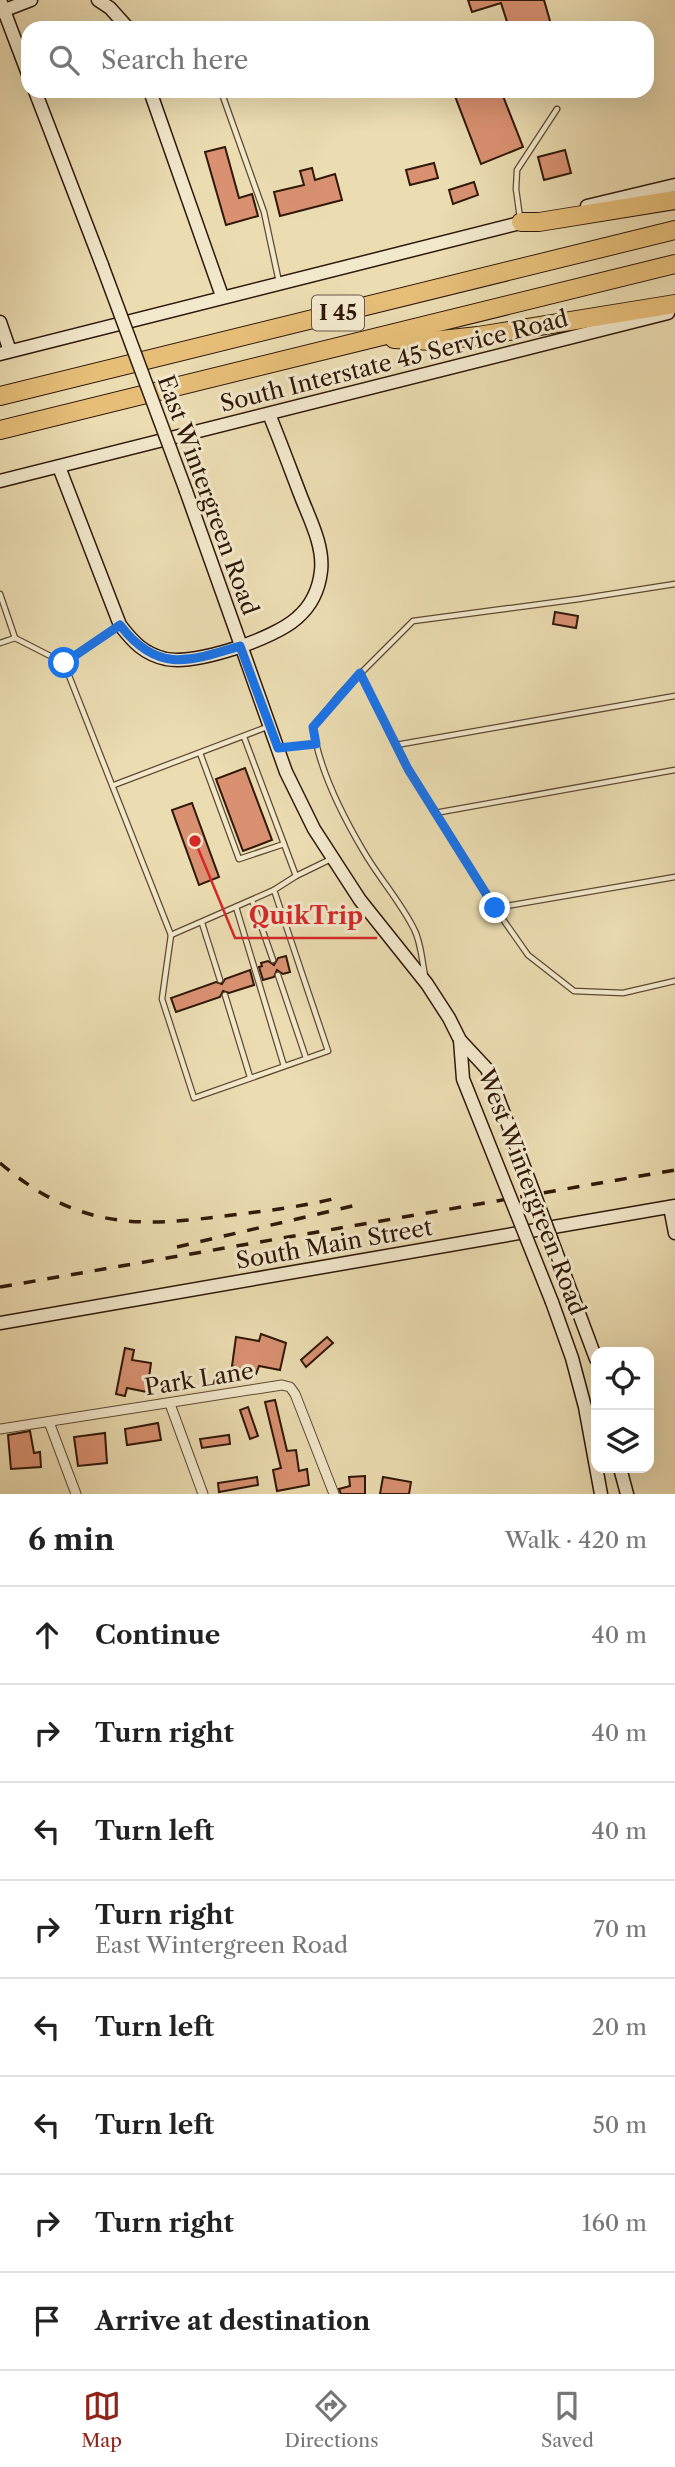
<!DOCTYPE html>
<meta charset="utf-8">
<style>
:root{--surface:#fff;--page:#f6f6f6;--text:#222;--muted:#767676;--line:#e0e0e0;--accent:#8f2418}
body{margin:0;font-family:"Libre Caslon Text",serif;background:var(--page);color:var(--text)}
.controls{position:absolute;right:21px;bottom:21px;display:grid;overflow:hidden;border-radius:14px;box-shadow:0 7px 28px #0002}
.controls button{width:63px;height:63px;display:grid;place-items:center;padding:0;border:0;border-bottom:2px solid var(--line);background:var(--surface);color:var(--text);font:35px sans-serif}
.stop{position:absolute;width:21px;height:21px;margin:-16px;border:5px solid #1a73e8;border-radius:50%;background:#fff}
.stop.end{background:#1a73e8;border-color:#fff;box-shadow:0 2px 7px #0008}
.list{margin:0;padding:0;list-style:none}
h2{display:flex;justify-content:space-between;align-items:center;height:91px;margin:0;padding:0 28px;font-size:30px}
h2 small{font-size:23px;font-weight:400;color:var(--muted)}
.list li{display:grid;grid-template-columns:46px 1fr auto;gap:21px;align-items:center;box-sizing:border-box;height:98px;padding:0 28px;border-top:2px solid var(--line)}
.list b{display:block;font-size:26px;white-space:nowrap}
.list p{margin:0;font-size:23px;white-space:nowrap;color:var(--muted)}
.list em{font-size:23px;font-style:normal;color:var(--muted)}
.icon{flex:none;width:38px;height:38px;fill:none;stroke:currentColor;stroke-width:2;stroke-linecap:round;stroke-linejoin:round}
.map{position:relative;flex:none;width:675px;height:1494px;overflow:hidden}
.search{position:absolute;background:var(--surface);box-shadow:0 7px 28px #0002;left:21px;right:21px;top:21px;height:77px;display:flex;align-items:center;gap:18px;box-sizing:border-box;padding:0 24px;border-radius:21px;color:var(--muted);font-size:26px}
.sheet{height:875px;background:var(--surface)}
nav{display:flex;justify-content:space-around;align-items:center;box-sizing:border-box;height:98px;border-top:2px solid var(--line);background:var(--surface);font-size:19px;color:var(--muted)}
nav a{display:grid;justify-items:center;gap:4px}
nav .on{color:var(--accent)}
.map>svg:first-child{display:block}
.building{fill:#d99171;stroke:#2f1809;stroke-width:2}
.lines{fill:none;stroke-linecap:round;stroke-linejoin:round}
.lane-casing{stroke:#5e4933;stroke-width:7}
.street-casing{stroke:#5e4933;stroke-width:11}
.secondary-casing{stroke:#2f1809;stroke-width:15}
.highway-casing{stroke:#2f1809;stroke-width:20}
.lane{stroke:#f2e8cc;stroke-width:4.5}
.street{stroke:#f2e8cc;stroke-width:9}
.secondary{stroke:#f2e8cc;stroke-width:12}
.highway{stroke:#e6be78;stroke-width:18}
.rail{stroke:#2f1809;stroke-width:3.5;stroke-dasharray:12 12;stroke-linecap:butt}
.secondary-bridge-casing{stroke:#2f1809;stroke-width:15;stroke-linecap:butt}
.secondary-bridge{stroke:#f2e8cc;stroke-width:12}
.route{stroke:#1a73e8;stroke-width:9}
.labels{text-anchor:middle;stroke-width:6;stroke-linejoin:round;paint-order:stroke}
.shield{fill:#f2e8cc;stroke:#6a5644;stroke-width:2}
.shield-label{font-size:21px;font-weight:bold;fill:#2f1809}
.street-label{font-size:23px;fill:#2f1809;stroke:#f2e8cc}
.leader{fill:none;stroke:#d62828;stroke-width:2.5}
.callout-dot{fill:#d62828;stroke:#f2e8cc;stroke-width:2.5}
.callout-label{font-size:24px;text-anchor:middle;font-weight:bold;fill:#d62828;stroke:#f2e8cc;stroke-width:6;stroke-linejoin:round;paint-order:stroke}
</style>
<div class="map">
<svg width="675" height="1494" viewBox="0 0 675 1494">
<rect width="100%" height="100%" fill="#ebdcb1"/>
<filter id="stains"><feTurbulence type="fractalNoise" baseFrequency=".00286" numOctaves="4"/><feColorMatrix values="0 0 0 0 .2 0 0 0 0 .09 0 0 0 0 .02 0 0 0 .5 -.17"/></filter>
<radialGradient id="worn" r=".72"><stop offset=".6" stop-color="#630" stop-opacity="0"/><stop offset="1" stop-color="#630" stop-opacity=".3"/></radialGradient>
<!-- building -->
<g class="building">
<path d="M 468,0 L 544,0 L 552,28 L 509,28 L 501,3 L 472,12 Z"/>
<path d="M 453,91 L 501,91 L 523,147 L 481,164 Z"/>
<path d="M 225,147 L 239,198 L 252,194 L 258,216 L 226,225 L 205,152 Z"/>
<path d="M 565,150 L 571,173 L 544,180 L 538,157 Z"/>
<path d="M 434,163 L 438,178 L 410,185 L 406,170 Z"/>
<path d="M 312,168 L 315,180 L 335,174 L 342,200 L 280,216 L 274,192 L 304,185 L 300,171 Z"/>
<path d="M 474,182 L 478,195 L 453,204 L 449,190 Z"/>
<path d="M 555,612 L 578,616 L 576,628 L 553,624 Z"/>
<path d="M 245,768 L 272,840 L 243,851 L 216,779 Z"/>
<path d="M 192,803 L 219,877 L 199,885 L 172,810 Z"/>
<path d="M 286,956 L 290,972 L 283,974 L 277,970 L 274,977 L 263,980 L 259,967 L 262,966 L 261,963 L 268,961 L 274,965 L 278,958 Z"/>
<path d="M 250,970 L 254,985 L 229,993 L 223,991 L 220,997 L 176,1012 L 171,998 L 216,982 L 222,984 L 225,979 Z"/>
<path d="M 261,1334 L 286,1343 L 280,1370 L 259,1366 L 256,1374 L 232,1366 L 236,1337 L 259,1341 Z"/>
<path d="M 327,1337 L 333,1343 L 306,1367 L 301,1360 Z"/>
<path d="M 125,1348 L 134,1350 L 132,1360 L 151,1363 L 147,1392 L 127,1388 L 125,1396 L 116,1394 Z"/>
<path d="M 275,1400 L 287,1451 L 296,1450 L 299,1471 L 307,1469 L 309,1485 L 277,1491 L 273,1470 L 281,1468 L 265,1402 Z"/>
<path d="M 248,1407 L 258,1436 L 250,1439 L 240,1410 Z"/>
<path d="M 158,1423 L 161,1440 L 127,1445 L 125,1429 Z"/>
<path d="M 30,1431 L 34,1453 L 40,1452 L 41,1467 L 11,1469 L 8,1435 Z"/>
<path d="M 105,1433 L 107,1463 L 78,1466 L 74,1437 Z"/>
<path d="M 229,1435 L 230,1444 L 202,1448 L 200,1439 Z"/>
<path d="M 365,1476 L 365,1494 L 341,1494 L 339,1489 L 350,1486 L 349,1477 Z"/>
<path d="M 257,1477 L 258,1485 L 219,1492 L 218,1483 Z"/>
<path d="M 383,1477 L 411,1482 L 409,1494 L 380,1494 Z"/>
</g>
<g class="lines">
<!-- lane casing -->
<g class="lane-casing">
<g id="lane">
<path d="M 221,91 L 264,212 L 279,282"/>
<path d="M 520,218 L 516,189 L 517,170 L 557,109"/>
<path d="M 0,594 L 15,638"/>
<path d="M 117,627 L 64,663 L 171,935 L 162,999 L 194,1098 L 328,1051 L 274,890 L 296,876 L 331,859"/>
<path d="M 0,643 L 15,638 L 64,663"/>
<path d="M 360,673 L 408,769 L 495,908 L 528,955 L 574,991 L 623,993 L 675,981"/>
<path d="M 244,737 L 296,876"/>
<path d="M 396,745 L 675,696"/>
<path d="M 279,748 L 316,744"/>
<path d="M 200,753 L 239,859 L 284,844"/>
<path d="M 114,785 L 267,727"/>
<path d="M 435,813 L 675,770"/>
<path d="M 252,900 L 273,960"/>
<path d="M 236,907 L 284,1066"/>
<path d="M 495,908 L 675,877"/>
<path d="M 202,923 L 220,980"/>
<path d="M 171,935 L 274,890"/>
<path d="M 278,975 L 306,1058"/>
<path d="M 425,976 C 422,961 421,942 414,929 C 400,901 379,878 364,852 C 342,815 319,770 313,727 L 340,694 L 413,621 L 579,599 L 675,584"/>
<path d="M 225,995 L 250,1077"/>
</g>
</g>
<!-- street casing -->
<g class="street-casing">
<g id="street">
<path d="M 170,1404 L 203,1494"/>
<path d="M 49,1422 L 76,1494"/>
<path d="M 0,1429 L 282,1385 L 290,1387 L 295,1394 L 334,1494"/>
</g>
</g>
<!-- secondary casing -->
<g class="secondary-casing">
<g id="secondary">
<path d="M 0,0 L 28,74"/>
<path d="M 98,0 L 110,8 L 128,28"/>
<path d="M 0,12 L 31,0"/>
<path d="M 35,91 L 102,265"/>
<path d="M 150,91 L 222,296"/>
<path d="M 587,206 L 675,185"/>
<path d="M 0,322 L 10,351"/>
<path d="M 0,354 L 528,221"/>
<path d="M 59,467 L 120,625 C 133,642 144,654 166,659 C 196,665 274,639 297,618 C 311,606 319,589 321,571 C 324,545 309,518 300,494 C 290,468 280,441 269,414"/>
<path d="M 0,481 L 668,313"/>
<path d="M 186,491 L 286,772 L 314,829 L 360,900 L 427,984 L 449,1018 L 460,1040"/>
<path d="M 670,1207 L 675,1233"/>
<path d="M 552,1241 L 596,1359"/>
<path d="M 552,1302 L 572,1358 L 585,1407 L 601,1494"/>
<path d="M 0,1323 L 675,1206"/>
<path d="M 620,1468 L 627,1494"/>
</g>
</g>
<!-- highway casing -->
<g class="highway-casing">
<g id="highway">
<path d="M 521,222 L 539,222 L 675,200"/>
<path d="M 394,339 L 432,341 L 478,336 L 675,304"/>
<path d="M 0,396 L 675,230"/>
<path d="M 0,430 L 675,264"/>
</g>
</g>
<!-- lane -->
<use href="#lane" class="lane"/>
<!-- street -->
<use href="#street" class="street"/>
<!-- secondary -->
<use href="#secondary" class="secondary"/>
<!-- highway -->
<use href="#highway" class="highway"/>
<!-- rail -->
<g class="rail">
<path d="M 0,1163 C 78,1229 136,1228 232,1215 C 266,1211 299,1207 333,1199"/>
<path d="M 177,1247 L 361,1204"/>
<path d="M 0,1287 L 675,1170"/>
</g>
<!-- secondary-bridge casing -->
<g class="secondary-bridge-casing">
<g id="secondary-bridge">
<path d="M 102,265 L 186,491"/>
<path d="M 460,1040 L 463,1079 L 552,1302"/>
<path d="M 460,1040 L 487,1069 L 552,1241"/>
</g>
</g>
<!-- secondary-bridge -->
<use href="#secondary-bridge" class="secondary-bridge"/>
</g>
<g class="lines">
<!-- route -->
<path class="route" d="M 64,663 L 120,625 C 157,673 188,662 240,646 L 278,748 L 316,744 L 313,727 L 360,673 L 408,769 L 495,908"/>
</g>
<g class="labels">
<!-- shield labels -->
<rect class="shield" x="312" y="295.5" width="52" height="35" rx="5"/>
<g class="shield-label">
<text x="338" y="320">I 45</text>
</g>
<!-- street labels -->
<g class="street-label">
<text transform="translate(394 361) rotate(-14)" y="8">South Interstate 45 Service Road</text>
<text transform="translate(208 495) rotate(70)" y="8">East Wintergreen Road</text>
<text transform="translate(532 1192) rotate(69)" y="8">West Wintergreen Road</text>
<text transform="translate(334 1244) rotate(-10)" y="8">South Main Street</text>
<text transform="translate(199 1379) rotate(-9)" y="8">Park Lane</text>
</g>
</g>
<!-- callouts -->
<path class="leader" d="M195 841L235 938H377"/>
<circle class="callout-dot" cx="195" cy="841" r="7"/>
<g class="callout-label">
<text x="306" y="924">QuikTrip</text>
</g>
<rect width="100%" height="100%" filter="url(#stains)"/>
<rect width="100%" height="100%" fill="url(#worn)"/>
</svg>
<div class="controls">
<button><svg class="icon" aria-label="locate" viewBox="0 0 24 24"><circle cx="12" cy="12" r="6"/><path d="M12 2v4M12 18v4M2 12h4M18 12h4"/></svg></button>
<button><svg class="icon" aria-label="layers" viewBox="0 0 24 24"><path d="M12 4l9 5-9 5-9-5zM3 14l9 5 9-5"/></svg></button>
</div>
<div class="stop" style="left:64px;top:663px"></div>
<div class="stop end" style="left:495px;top:908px"></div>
<div class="search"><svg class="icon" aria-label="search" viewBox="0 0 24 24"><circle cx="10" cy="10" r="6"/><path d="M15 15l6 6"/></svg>Search here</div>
</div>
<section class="sheet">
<h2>6 min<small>Walk · 420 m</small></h2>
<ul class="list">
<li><svg class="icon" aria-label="ahead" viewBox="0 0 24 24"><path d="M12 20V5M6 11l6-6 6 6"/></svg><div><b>Continue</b></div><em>40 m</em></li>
<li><svg class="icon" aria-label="right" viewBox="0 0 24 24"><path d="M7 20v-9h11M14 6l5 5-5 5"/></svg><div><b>Turn right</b></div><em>40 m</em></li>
<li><svg class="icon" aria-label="left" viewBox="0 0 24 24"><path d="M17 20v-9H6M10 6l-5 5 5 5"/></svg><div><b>Turn left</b></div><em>40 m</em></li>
<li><svg class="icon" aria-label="right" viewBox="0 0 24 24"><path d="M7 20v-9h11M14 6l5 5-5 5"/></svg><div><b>Turn right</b><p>East Wintergreen Road</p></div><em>70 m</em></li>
<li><svg class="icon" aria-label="left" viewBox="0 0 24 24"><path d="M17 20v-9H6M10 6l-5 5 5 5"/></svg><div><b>Turn left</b></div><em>20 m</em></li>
<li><svg class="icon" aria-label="left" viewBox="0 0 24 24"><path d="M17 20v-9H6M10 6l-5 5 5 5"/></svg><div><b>Turn left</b></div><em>50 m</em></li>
<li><svg class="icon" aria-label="right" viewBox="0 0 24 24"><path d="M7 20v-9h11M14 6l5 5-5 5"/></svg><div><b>Turn right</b></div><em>160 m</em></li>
<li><svg class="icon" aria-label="arrive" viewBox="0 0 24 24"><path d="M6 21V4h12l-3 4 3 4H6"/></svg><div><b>Arrive at destination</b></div></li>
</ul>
</section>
<nav>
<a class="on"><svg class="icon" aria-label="map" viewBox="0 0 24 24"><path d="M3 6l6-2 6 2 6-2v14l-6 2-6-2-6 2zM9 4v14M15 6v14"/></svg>Map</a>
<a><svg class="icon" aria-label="directions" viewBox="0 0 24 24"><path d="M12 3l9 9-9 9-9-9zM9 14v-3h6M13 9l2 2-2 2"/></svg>Directions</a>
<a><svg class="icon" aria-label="saved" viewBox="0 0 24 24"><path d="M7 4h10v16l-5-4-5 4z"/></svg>Saved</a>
</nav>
